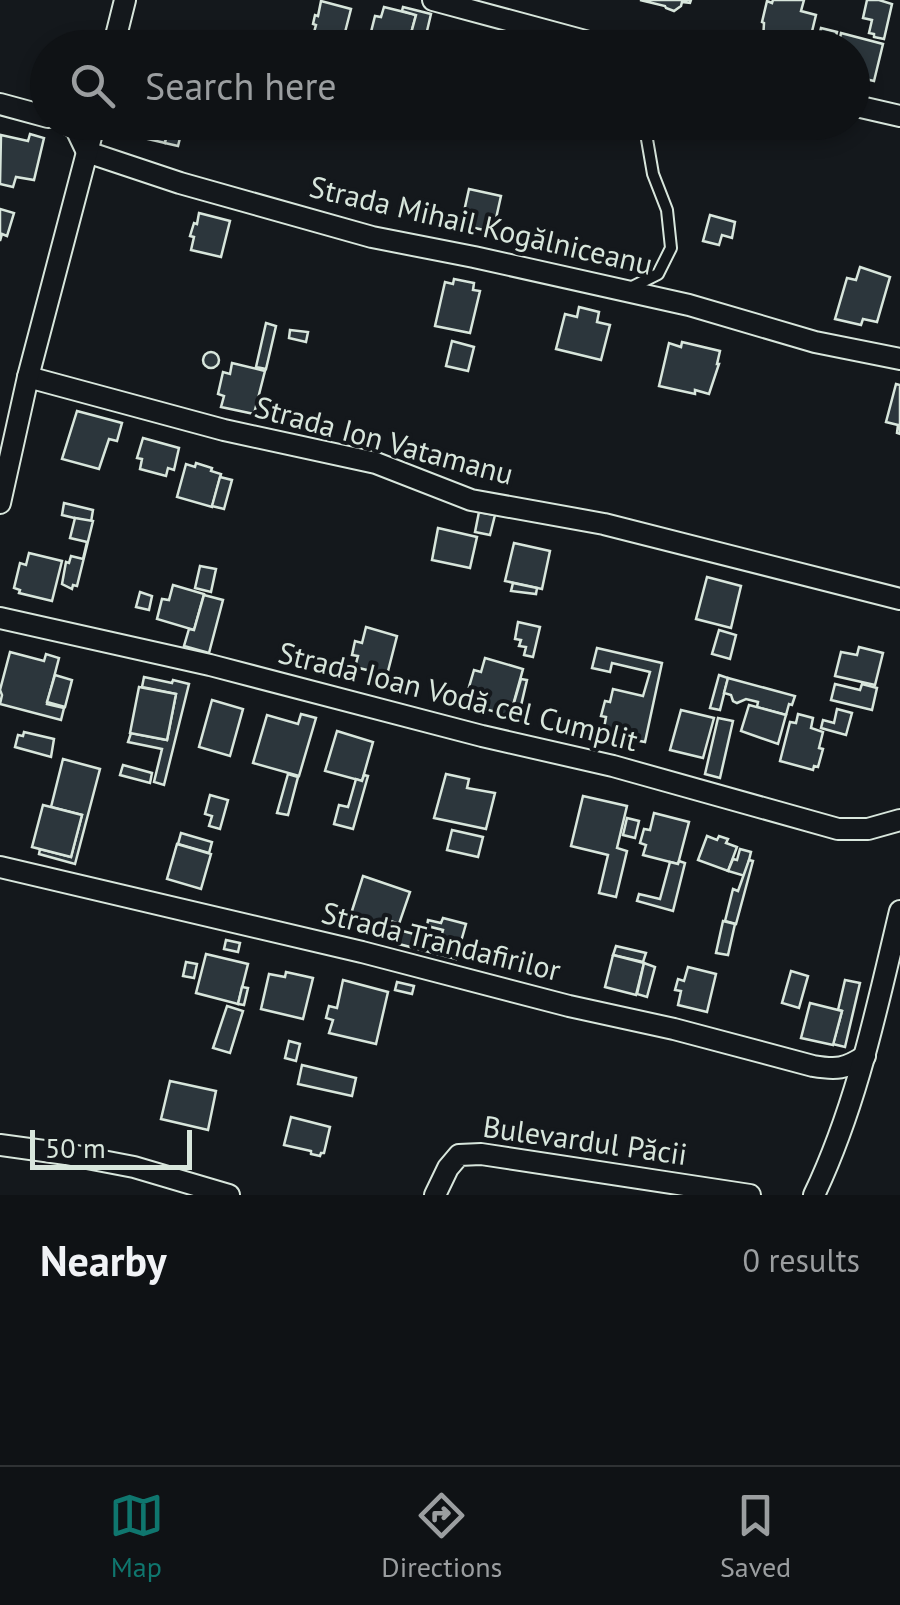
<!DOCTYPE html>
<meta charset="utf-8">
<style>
:root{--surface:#0f1215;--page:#181b1e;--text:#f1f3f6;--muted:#9b9ea0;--line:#2f3234;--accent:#0f766e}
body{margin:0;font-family:"PT Sans",sans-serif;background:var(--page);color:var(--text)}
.scale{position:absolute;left:30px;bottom:25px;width:162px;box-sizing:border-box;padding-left:10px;border:5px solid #d8e6dc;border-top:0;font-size:28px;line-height:35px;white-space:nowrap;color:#d8e6dc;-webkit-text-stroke:8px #14181c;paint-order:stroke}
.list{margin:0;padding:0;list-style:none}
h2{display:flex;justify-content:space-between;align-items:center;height:130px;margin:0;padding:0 40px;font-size:42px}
h2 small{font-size:32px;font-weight:400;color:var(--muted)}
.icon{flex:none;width:55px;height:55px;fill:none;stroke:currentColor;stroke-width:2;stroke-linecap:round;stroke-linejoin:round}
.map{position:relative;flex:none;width:900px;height:1195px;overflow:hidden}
.search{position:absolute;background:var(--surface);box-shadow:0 5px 15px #0003;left:30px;right:30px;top:30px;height:110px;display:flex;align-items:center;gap:25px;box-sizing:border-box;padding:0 35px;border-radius:55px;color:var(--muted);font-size:38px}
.sheet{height:270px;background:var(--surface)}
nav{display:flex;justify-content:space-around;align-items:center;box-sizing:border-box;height:140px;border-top:2px solid var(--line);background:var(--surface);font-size:28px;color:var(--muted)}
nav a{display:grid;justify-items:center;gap:5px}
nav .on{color:var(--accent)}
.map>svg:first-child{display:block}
.building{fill:#2c363c;stroke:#d8e6dc;stroke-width:2.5}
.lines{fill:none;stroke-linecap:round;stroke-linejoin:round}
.lane-casing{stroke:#d8e6dc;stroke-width:14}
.street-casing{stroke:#d8e6dc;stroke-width:24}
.lane{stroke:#14181c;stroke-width:10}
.street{stroke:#14181c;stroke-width:20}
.labels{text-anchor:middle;stroke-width:8;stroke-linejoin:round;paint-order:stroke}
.street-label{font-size:30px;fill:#d8e6dc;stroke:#14181c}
</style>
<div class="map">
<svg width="900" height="1195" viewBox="0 0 900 1195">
<rect width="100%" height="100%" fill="#14181c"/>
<!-- building -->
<g class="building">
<path d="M 640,0 L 691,0 L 690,3 L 682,2 L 681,6 L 674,11 L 666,8 L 665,6 Z"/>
<path d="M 773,0 L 804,0 L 801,11 L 816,15 L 808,48 L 789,48 L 763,40 L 764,23 L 762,22 L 767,1 L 772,3 Z"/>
<path d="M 867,0 L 879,0 L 892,4 L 884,39 L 874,37 L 874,34 L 869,33 L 872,20 L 863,18 Z"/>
<path d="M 321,1 L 351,9 L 342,44 L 313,36 L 316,25 L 313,24 L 315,15 L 318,16 Z"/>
<path d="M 384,7 L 416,15 L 407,48 L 397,48 L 375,42 L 377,33 L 371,32 L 375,16 L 381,17 Z"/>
<path d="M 403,7 L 431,14 L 423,48 L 407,48 L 416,15 L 402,11 Z"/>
<path d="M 821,28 L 837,32 L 833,48 L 816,48 Z"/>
<path d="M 841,33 L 883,44 L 874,81 L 852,76 L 852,48 L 838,48 Z"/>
<path d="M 506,36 L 544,45 L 544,48 L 503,48 Z"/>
<path d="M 199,37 L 209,39 L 207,48 L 183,48 L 185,38 L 197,41 Z"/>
<path d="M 138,122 L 170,122 L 165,143 L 135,136 Z"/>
<path d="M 170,122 L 184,122 L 178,146 L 165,143 Z"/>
<path d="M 506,122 L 525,122 L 524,126 L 519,124 L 516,133 L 504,129 Z"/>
<path d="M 30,134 L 44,138 L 34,180 L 16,177 L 13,187 L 0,184 L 1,135 L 28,141 Z"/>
<path d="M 469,189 L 501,196 L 493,232 L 461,225 Z"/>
<path d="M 0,209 L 14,213 L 7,236 L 2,234 L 0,241 Z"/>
<path d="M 199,213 L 230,221 L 221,257 L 191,250 L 194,237 L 190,236 L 194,223 L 197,224 Z"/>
<path d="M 710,215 L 735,222 L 732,238 L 722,235 L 719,245 L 703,241 Z"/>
<path d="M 860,267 L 890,277 L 877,322 L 863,319 L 861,325 L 835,319 L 847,278 L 856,280 Z"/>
<path d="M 454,279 L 474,283 L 473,290 L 480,291 L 470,333 L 435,326 L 445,282 L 453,284 Z"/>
<path d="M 579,307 L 599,312 L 597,322 L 610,325 L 601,360 L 556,349 L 565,314 L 577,317 Z"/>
<path d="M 266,323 L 276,326 L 266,369 L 256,367 Z"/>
<path d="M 290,330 L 308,332 L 306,342 L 289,338 Z"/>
<path d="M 452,341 L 474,347 L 468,371 L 446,366 Z"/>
<path d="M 682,342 L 720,351 L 717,364 L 719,364 L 709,394 L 695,390 L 695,394 L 659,386 L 669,343 L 681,347 Z"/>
<circle cx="211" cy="360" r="8"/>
<path d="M 232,363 L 265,371 L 254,414 L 221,407 L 224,396 L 218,394 L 223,372 L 230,374 Z"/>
<path d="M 896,384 L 900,385 L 900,434 L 897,433 L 898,425 L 886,422 Z"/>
<path d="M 77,411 L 122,423 L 117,441 L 109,439 L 99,469 L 62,459 Z"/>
<path d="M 143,438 L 179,448 L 174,470 L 168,468 L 166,476 L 140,469 L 142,459 L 137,458 Z"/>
<path d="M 196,463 L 212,468 L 211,471 L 221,474 L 212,507 L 177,497 L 186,464 L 195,467 Z"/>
<path d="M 220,477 L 232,480 L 224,509 L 212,506 Z"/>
<path d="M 64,503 L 93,510 L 91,522 L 62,515 Z"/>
<path d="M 479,512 L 495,515 L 490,535 L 475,532 Z"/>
<path d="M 75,518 L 93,521 L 77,586 L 73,585 L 72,589 L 62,584 L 66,562 L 69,563 L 71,556 L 83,559 L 87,542 L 70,538 Z"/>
<path d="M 438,528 L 477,537 L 470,568 L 432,560 Z"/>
<path d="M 514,543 L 550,551 L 542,589 L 505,581 Z"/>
<path d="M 29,553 L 62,561 L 52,601 L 19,593 L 20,590 L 14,588 L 20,563 L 26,565 Z"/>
<path d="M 200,566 L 216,569 L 211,592 L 195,588 Z"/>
<path d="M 707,577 L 741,586 L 731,628 L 696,619 Z"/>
<path d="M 513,583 L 537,588 L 536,594 L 511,591 Z"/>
<path d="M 173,585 L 204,594 L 194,630 L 157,619 L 162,599 L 169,600 Z"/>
<path d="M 140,592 L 152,596 L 149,610 L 136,607 Z"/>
<path d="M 204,595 L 223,600 L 209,653 L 184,646 L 189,629 L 194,630 Z"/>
<path d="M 518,622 L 540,627 L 533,657 L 524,655 L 526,647 L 519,646 L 521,640 L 515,639 Z"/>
<path d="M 366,627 L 397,636 L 387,675 L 355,667 L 358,656 L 352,655 L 355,641 L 362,643 Z"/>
<path d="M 719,630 L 736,635 L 730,659 L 712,654 Z"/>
<path d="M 859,647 L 883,653 L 875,685 L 835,676 L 841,652 L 857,655 Z"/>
<path d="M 597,648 L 662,663 L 645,742 L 603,734 L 606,717 L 601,716 L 605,701 L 610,702 L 613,689 L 643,696 L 650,672 L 612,663 L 610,672 L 592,668 Z"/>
<path d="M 10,652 L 44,661 L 46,654 L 59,658 L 47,704 L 64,708 L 61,720 L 0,704 L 2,695 L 0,690 Z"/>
<path d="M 485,658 L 523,669 L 510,716 L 471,705 L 476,689 L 469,687 L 474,670 L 481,672 Z"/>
<path d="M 55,675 L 72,680 L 65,707 L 47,702 Z"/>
<path d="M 719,675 L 728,678 L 720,710 L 710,708 Z"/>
<path d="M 144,677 L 172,683 L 173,680 L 189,684 L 164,785 L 154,782 L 162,749 L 128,742 L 131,733 L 167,740 L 176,694 L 142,687 Z"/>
<path d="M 728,678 L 795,696 L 792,705 L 789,704 L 786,715 L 757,707 L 758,702 L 746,699 L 737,703 L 733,701 L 731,695 L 724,693 Z"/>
<path d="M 521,679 L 527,680 L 519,714 L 511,713 Z"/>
<path d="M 835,684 L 860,690 L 862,684 L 877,688 L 872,710 L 831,700 Z"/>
<path d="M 139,687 L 176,694 L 167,740 L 130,733 Z"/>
<path d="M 212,700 L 243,709 L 230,756 L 199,747 Z"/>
<path d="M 749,705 L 786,715 L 778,744 L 741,731 Z"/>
<path d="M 837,709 L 852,713 L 846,735 L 821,728 L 823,720 L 834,723 Z"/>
<path d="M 681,710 L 714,718 L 703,758 L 670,750 Z"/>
<path d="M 301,714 L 316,718 L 299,776 L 253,763 L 267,715 L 298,724 Z"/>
<path d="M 798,714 L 813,718 L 811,728 L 823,732 L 819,748 L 823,749 L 818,767 L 814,766 L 813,770 L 780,761 L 790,722 L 796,723 Z"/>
<path d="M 718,718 L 733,721 L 720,778 L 705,774 Z"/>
<path d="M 337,731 L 373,742 L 362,781 L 325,771 Z"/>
<path d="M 24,732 L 54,739 L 51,757 L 15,747 L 18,735 L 23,736 Z"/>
<path d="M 63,759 L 100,769 L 75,864 L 39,854 L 40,849 L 71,857 L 82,815 L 51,807 Z"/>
<path d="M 123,765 L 152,773 L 150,783 L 120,775 Z"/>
<path d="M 288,774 L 298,777 L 288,815 L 277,813 Z"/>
<path d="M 446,774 L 469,779 L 467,788 L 495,793 L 486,829 L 434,818 Z"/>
<path d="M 364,775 L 368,776 L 353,829 L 334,824 L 339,805 L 348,807 L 356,779 L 362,781 Z"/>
<path d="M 210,795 L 228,800 L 220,829 L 209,826 L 212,816 L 205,814 Z"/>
<path d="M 583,796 L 627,806 L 617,848 L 627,851 L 616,897 L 599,893 L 608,855 L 571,846 Z"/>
<path d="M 43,805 L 82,815 L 71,857 L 32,847 Z"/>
<path d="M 654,813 L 689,822 L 678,864 L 643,855 L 646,845 L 640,843 L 644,829 L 650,830 Z"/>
<path d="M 627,818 L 639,821 L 635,838 L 623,835 Z"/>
<path d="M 452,830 L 483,837 L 478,857 L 447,850 Z"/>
<path d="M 181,833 L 212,842 L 209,853 L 178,844 Z"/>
<path d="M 707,836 L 717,840 L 719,836 L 728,839 L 726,843 L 737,847 L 728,871 L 698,860 Z"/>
<path d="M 177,844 L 211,854 L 201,889 L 167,879 Z"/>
<path d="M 740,849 L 751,852 L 745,876 L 728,871 L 733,859 L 737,860 Z"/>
<path d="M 749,860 L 753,861 L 736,924 L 725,921 L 733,889 L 738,891 Z"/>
<path d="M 679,861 L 685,863 L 673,911 L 637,901 L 639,894 L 660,899 L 670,862 L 678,864 Z"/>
<path d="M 363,876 L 410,892 L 399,924 L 391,921 L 388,929 L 382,927 L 380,932 L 369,928 L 370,923 L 350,917 Z"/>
<path d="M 443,918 L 466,924 L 456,959 L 395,943 L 399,930 L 440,941 L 443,930 L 427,926 L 428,920 L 441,923 Z"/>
<path d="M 723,921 L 735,924 L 728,955 L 716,953 Z"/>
<path d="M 226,940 L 240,943 L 238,952 L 224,949 Z"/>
<path d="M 616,946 L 646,953 L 643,962 L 613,955 Z"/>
<path d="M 206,954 L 248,964 L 238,1004 L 196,993 Z"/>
<path d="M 613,955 L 644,963 L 636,995 L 605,987 Z"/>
<path d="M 186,962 L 197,964 L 194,978 L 183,976 Z"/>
<path d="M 644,963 L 655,967 L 647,997 L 637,994 Z"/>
<path d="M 688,967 L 716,974 L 707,1012 L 678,1005 L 681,991 L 675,990 L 678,979 L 684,981 Z"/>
<path d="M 791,971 L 808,976 L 799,1008 L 782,1003 Z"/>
<path d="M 286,972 L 313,978 L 303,1019 L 261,1009 L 269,974 L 285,977 Z"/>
<path d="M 343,980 L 388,992 L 376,1044 L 329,1033 L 333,1020 L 326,1018 L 329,1006 L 337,1008 Z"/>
<path d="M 845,980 L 860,983 L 845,1047 L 833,1044 L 842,1011 L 838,1010 Z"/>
<path d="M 397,982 L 414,986 L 412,994 L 395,990 Z"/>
<path d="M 242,987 L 248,988 L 244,1005 L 238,1004 Z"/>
<path d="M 810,1003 L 842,1011 L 833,1045 L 801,1038 Z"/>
<path d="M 227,1006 L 243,1011 L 230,1053 L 213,1048 Z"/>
<path d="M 289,1041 L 300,1044 L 296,1061 L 285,1058 Z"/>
<path d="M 302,1065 L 356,1078 L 352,1096 L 298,1084 Z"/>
<path d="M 170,1081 L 216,1091 L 208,1130 L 161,1119 Z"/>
<path d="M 291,1117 L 330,1127 L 324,1153 L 321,1153 L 320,1156 L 311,1154 L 311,1151 L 284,1145 Z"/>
</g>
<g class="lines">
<!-- lane casing -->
<g class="lane-casing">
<path id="lane" d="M 630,288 L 658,274 L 671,248 L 667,210 L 653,174 L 644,122"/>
</g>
<!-- street casing -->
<g class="street-casing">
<g id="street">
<path d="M 433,0 L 611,48"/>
<path d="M 113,48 L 125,0"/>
<path d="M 0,104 L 48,117"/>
<path d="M 852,105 L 900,116"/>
<path d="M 65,122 L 76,129 L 87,152 L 180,183 L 372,237 L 474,257 L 689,305 L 815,342 L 900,359"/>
<path d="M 28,377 L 224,430 L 376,463 L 471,500 L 604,524 L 900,599"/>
<path d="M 0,503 L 28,377 L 95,122"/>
<path d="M 0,618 L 210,665 L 482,736 L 613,766 L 838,829 L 868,829 L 900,820"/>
<path d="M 0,867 L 362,952 L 569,1006 L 674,1029 L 813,1066 C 837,1070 845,1069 865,1056"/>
<path d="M 0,1145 L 66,1154 L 134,1167 L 229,1195"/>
<path d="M 435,1195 L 448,1168 L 459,1155 L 481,1154 L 750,1195"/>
<path d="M 814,1195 C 857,1105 877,1007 900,911"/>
</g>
</g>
<!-- lane -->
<use href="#lane" class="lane"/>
<!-- street -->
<use href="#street" class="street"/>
</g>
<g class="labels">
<!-- street labels -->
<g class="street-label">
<text transform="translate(481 226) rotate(13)" y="10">Strada Mihail Kogălniceanu</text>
<text transform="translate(384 441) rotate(15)" y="10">Strada Ion Vatamanu</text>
<text transform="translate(458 697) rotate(14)" y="10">Strada Ioan Vodă cel Cumplit</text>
<text transform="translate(441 942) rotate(14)" y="10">Strada Trandafirilor</text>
<text transform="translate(585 1141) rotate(8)" y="10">Bulevardul Păcii</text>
</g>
</g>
</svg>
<div class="scale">50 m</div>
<div class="search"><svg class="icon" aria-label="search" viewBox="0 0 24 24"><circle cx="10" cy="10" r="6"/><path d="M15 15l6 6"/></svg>Search here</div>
</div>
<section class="sheet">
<h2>Nearby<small>0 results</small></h2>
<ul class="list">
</ul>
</section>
<nav>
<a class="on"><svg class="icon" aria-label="map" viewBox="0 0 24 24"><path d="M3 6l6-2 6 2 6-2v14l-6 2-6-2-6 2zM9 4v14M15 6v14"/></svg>Map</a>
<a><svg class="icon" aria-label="directions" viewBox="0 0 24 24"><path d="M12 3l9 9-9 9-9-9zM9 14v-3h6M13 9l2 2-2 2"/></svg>Directions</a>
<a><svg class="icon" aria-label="saved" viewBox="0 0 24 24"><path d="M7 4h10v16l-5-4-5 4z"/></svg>Saved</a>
</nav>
